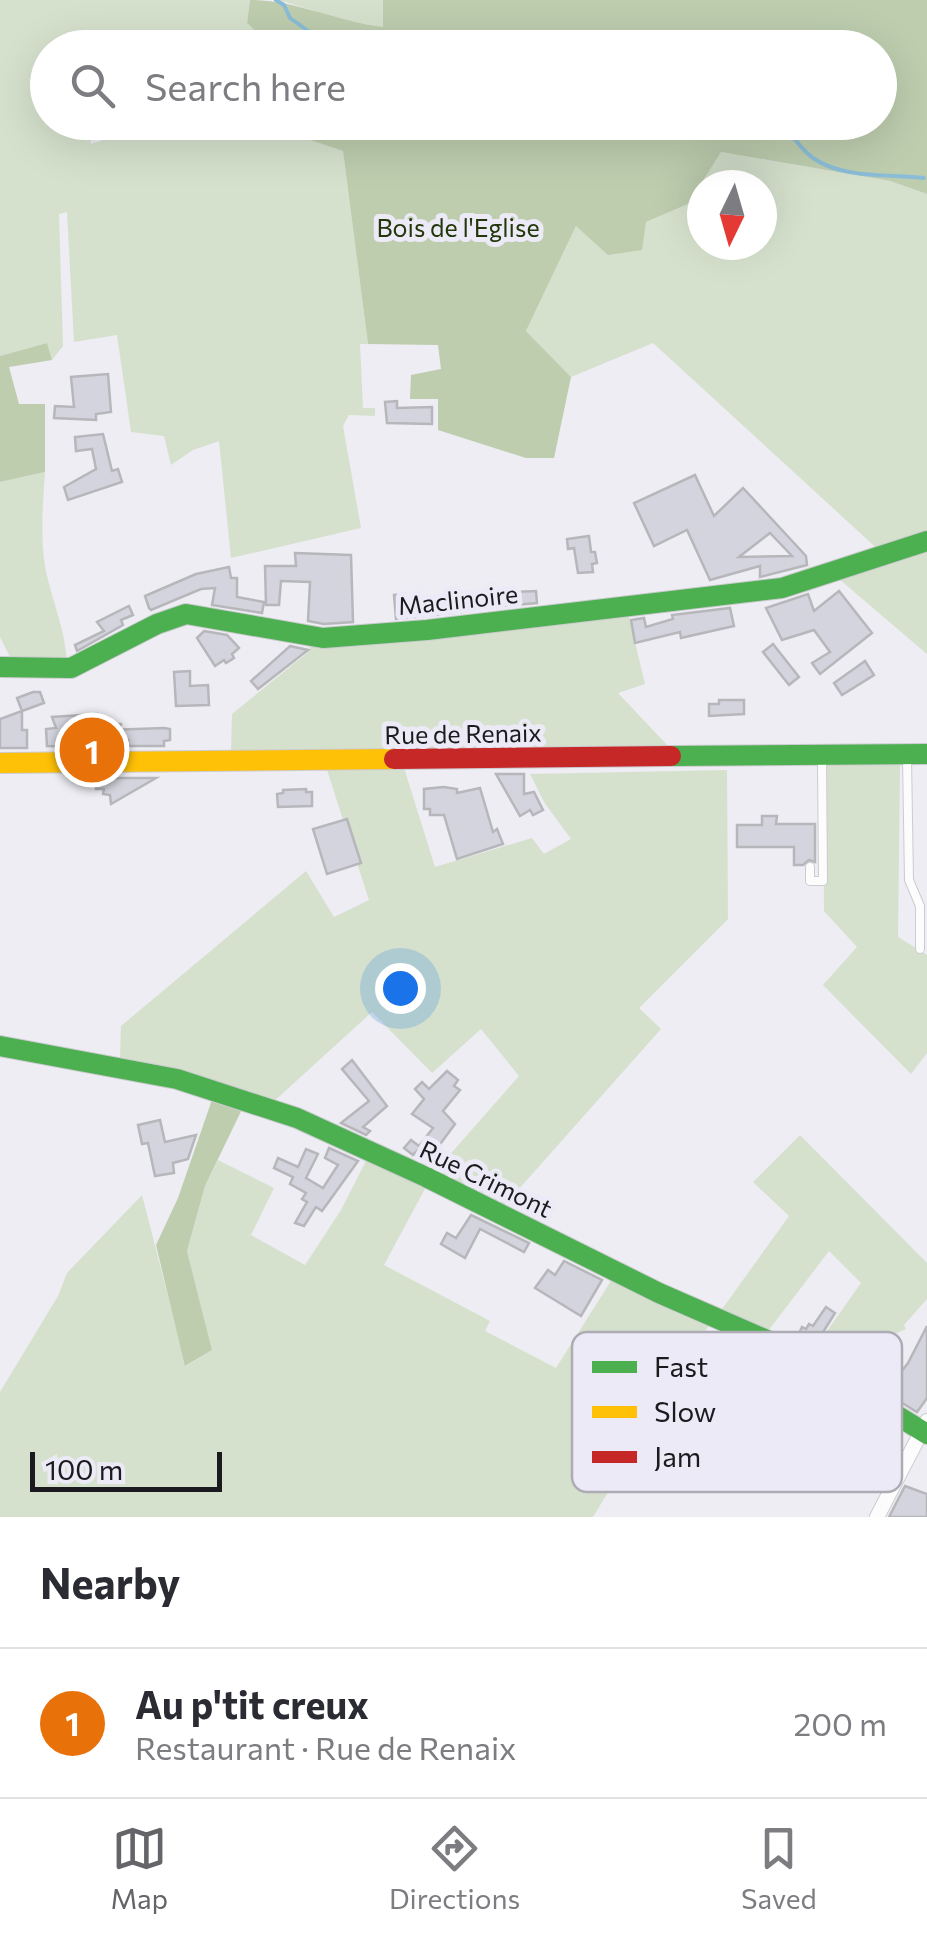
<!DOCTYPE html>
<meta charset="utf-8">
<style>
:root{--surface:#fff;--page:#f7f7f7;--text:#2b2b33;--muted:#7c7c81;--line:#e1e1e2;--accent:#646469}
body{margin:0;font-family:Commissioner,sans-serif;background:var(--page);color:var(--text)}
.compass{position:absolute;left:687px;top:170px;width:90px;height:90px;border-radius:50%;background:var(--surface);box-shadow:0 10px 40px #0002;rotate:185deg}
.scale{position:absolute;left:30px;bottom:25px;width:192px;box-sizing:border-box;padding-left:10px;border:5px solid #1b1a1e;border-top:0;font-size:28px;line-height:35px;white-space:nowrap;color:#1b1a1e;-webkit-text-stroke:8px #ebeaf6;paint-order:stroke}
.you{position:absolute;left:400px;top:988px;width:35px;height:35px;margin:-25px;border:8px solid #fff;border-radius:50%;background:#1a73e8;box-shadow:0 0 0 15px #1a73e833}
.badge{display:grid;place-items:center;width:65px;height:65px;border-radius:50%;background:var(--accent);color:#fff;font-size:32px;font-weight:700}
.pin{position:absolute;translate:-50% -50%;border:5px solid #fff;box-shadow:0 2px 10px #0006}
.list{margin:0;padding:0;list-style:none}
h2{display:flex;justify-content:space-between;align-items:center;height:130px;margin:0;padding:0 40px;font-size:42px}
h2 small{font-size:32px;font-weight:400;color:var(--muted)}
.list li{display:grid;grid-template-columns:65px 1fr auto;gap:30px;align-items:center;box-sizing:border-box;height:150px;padding:0 40px;border-top:2px solid var(--line)}
.list b{display:block;font-size:38px;white-space:nowrap}
.list p{margin:0;font-size:32px;white-space:nowrap;color:var(--muted)}
.list em{font-size:32px;font-style:normal;color:var(--muted)}
.icon{flex:none;width:55px;height:55px;fill:none;stroke:currentColor;stroke-width:2;stroke-linecap:round;stroke-linejoin:round}
.map{position:relative;flex:none;width:927px;height:1517px;overflow:hidden}
.search{position:absolute;background:var(--surface);box-shadow:0 10px 40px #0002;left:30px;right:30px;top:30px;height:110px;display:flex;align-items:center;gap:25px;box-sizing:border-box;padding:0 35px;border-radius:55px;color:var(--muted);font-size:38px}
.sheet{height:280px;background:var(--surface)}
nav{display:flex;justify-content:space-around;align-items:center;box-sizing:border-box;height:140px;border-top:2px solid var(--line);background:var(--surface);font-size:28px;color:var(--muted)}
nav a{display:grid;justify-items:center;gap:5px}
nav .on{color:var(--accent)}
.map>svg:first-child{display:block}
.green{fill:#d5e1cd;fill-rule:evenodd}
.forest{fill:#bdcdae}
.lines{fill:none;stroke-linecap:round;stroke-linejoin:round}
.stream{stroke:#8abcd7;stroke-width:4}
.building{fill:#d3d4dd;stroke:#b7b7bb;stroke-width:2.5;fill-rule:evenodd}
.lane-casing{stroke:#cccbd0;stroke-width:10}
.street-casing{stroke:#cccbd0;stroke-width:16}
.fast-casing{stroke:#cccbd0;stroke-width:22}
.slow-casing{stroke:#cccbd0;stroke-width:22}
.jam-casing{stroke:#cccbd0;stroke-width:22}
.lane{stroke:#fcfcfd;stroke-width:8}
.street{stroke:#fcfcfd;stroke-width:14}
.fast{stroke:#4caf50;stroke-width:20}
.slow{stroke:#ffc107;stroke-width:20}
.jam{stroke:#c62828;stroke-width:20}
.labels{text-anchor:middle;stroke-width:10;stroke-linejoin:round;paint-order:stroke}
.park-label{font-size:25px;fill:#24370a;stroke:#ebeaf6}
.street-label{font-size:25px;fill:#1b1a1e;stroke:#ebeaf6}
.key{fill:#ebeaf6;stroke:#adacb5;stroke-width:2.5}
.key-label{font-size:28px;fill:#1b1a1e}
</style>
<div class="map">
<svg width="927" height="1517" viewBox="0 0 927 1517">
<rect width="100%" height="100%" fill="#ededf3"/>
<!-- green -->
<g class="green">
<path d="M 0,0 L 250,0 L 247,23 L 272,47 L 48,48 L 48,122 L 88,123 L 91,144 L 103,140 L 101,123 L 259,123 L 343,151 L 368,344 L 360,344 L 363,408 L 375,408 L 375,416 L 349,415 L 343,426 L 361,528 L 231,558 L 219,441 L 193,450 L 171,465 L 164,436 L 131,432 L 117,335 L 74,342 L 67,212 L 59,214 L 63,346 L 52,360 L 47,343 L 0,356 Z"/>
<path d="M 279,0 L 383,0 L 384,27 L 353,23 Z"/>
<path d="M 720,152 L 890,181 L 927,194 L 927,540 L 883,554 L 653,343 L 571,377 L 526,331 L 576,226 L 646,222 L 688,204 ZM 702,185 L 762,185 L 762,245 L 702,245 Z"/>
<path d="M 45,472 C 43,504 40,535 45,566 C 51,599 66,630 67,664 L 14,665 L 0,637 L 0,482 Z"/>
<path d="M 927,545 L 927,654 L 832,573 Z"/>
<path d="M 627,609 L 645,684 L 618,693 L 669,747 L 234,753 L 231,749 L 232,714 L 307,653 L 314,640 Z"/>
<path d="M 823,763 L 900,763 L 898,937 L 927,955 L 927,1053 L 911,1074 L 823,985 L 857,947 L 824,911 Z"/>
<path d="M 404,768 L 435,867 L 532,838 L 544,854 L 571,839 L 544,802 L 530,774 L 727,770 L 728,919 L 639,1008 L 661,1029 L 502,1208 L 720,1312 L 789,1216 L 753,1182 L 800,1135 L 927,1263 L 927,1299 L 904,1325 L 906,1329 L 877,1342 L 853,1381 L 810,1355 L 861,1283 L 829,1251 L 765,1335 L 432,1175 L 519,1076 L 481,1029 L 432,1073 L 372,1012 L 271,1104 L 120,1057 L 121,1026 L 306,871 L 334,917 L 369,900 L 327,770 Z"/>
<path d="M 367,1159 L 427,1185 L 384,1265 L 490,1321 L 485,1331 L 556,1368 L 614,1276 L 710,1324 L 630,1442 L 636,1446 L 593,1517 L 0,1517 L 0,1392 L 58,1296 L 67,1273 L 142,1195 L 186,1366 L 212,1350 L 187,1251 L 205,1186 L 218,1160 L 274,1188 L 251,1235 L 305,1265 L 341,1210 Z"/>
</g>
<!-- forest -->
<g class="forest">
<path d="M 250,0 C 296,0 337,22 383,27 L 383,0 L 927,0 L 927,194 L 890,181 L 721,152 L 688,204 L 646,222 L 642,250 L 608,255 L 576,226 L 526,331 L 571,377 L 554,458 L 526,458 L 438,430 L 438,399 L 410,399 L 411,375 L 441,369 L 438,345 L 368,344 L 343,151 L 259,123 L 880,122 L 880,48 L 272,47 L 247,23 Z"/>
<path d="M 47,343 L 52,360 L 9,367 L 19,404 L 45,404 L 45,472 L 0,482 L 0,356 Z"/>
<path d="M 214,1094 L 244,1105 L 205,1186 L 187,1251 L 212,1350 L 185,1366 L 156,1245 L 178,1198 Z"/>
</g>
<g class="lines">
<!-- stream -->
<g class="stream">
<path d="M 276,0 L 284,5 L 290,18 L 322,41 L 337,43 L 352,38 L 377,45 L 393,33 L 405,35 L 407,48"/>
<path d="M 717,122 L 729,129 L 764,122"/>
<path d="M 771,122 C 790,126 797,147 813,158 C 843,179 890,174 924,178"/>
</g>
</g>
<!-- building -->
<g class="building">
<path d="M 108,374 L 111,412 L 96,414 L 96,420 L 54,418 L 55,406 L 74,407 L 71,377 Z"/>
<path d="M 397,401 L 397,408 L 432,407 L 432,424 L 387,423 L 385,402 Z"/>
<path d="M 103,434 L 112,471 L 118,469 L 122,482 L 68,500 L 64,487 L 96,469 L 92,449 L 76,451 L 75,437 Z"/>
<path d="M 695,475 L 714,516 L 743,488 L 806,556 L 807,565 L 760,577 L 760,566 L 710,580 L 687,530 L 654,546 L 634,503 ZM 770,533 L 792,556 L 739,557 Z"/>
<path d="M 589,536 L 591,552 L 595,552 L 597,563 L 592,564 L 593,572 L 578,573 L 574,548 L 568,549 L 567,539 Z"/>
<path d="M 295,553 L 351,555 L 353,622 L 324,624 L 308,621 L 310,582 L 281,581 L 279,605 L 266,605 L 265,566 L 296,566 Z"/>
<path d="M 229,567 L 231,578 L 237,578 L 237,597 L 264,602 L 262,613 L 212,605 L 215,588 L 201,589 L 151,610 L 149,608 L 145,596 L 196,574 Z"/>
<path d="M 536,591 L 537,603 L 491,607 L 489,593 Z"/>
<path d="M 839,591 L 872,633 L 820,674 L 812,663 L 830,652 L 814,630 L 782,640 L 766,608 L 808,594 L 814,611 Z"/>
<path d="M 405,594 L 407,610 L 431,608 L 429,598 L 462,595 L 464,612 L 396,619 L 394,595 Z"/>
<path d="M 129,606 L 133,615 L 121,620 L 123,625 L 77,651 L 75,645 L 104,631 L 97,622 Z"/>
<path d="M 730,608 L 734,626 L 681,638 L 680,632 L 635,643 L 631,620 L 644,618 L 646,627 L 673,619 L 672,615 Z"/>
<path d="M 204,631 L 227,635 L 239,648 L 232,654 L 234,658 L 226,663 L 224,660 L 215,666 L 197,638 Z"/>
<path d="M 773,644 L 799,677 L 789,685 L 763,652 Z"/>
<path d="M 290,646 L 308,650 L 258,689 L 251,681 Z"/>
<path d="M 865,661 L 874,675 L 842,695 L 834,683 Z"/>
<path d="M 190,671 L 190,686 L 208,685 L 209,705 L 176,706 L 174,672 Z"/>
<path d="M 33,692 L 40,692 L 44,703 L 22,711 L 22,730 L 27,730 L 27,748 L 0,748 L 0,719 L 22,711 L 17,698 Z"/>
<path d="M 719,700 L 744,700 L 744,714 L 709,716 L 709,704 L 719,704 Z"/>
<path d="M 98,714 L 102,724 L 122,724 L 108,730 L 164,728 L 170,729 L 170,740 L 164,741 L 164,746 L 128,746 L 128,740 L 106,741 L 106,747 L 47,746 L 46,729 L 56,728 L 52,717 Z"/>
<path d="M 496,774 L 524,774 L 524,794 L 534,792 L 543,810 L 533,815 L 530,810 L 520,816 Z"/>
<path d="M 119,778 L 156,778 L 111,804 L 110,795 L 103,794 L 104,789 L 96,789 L 97,779 Z"/>
<path d="M 444,787 L 457,789 L 457,793 L 480,788 L 493,832 L 497,829 L 503,844 L 457,859 L 444,815 L 430,815 L 430,809 L 424,809 L 424,789 Z"/>
<path d="M 306,789 L 306,792 L 312,792 L 312,806 L 278,807 L 277,794 L 283,793 L 283,790 Z"/>
<path d="M 762,816 L 777,816 L 776,824 L 815,824 L 815,862 L 809,860 L 803,865 L 794,865 L 794,847 L 737,847 L 737,825 L 762,825 Z"/>
<path d="M 347,819 L 361,863 L 327,874 L 313,829 Z"/>
<path d="M 352,1060 L 387,1106 L 363,1127 L 370,1131 L 366,1135 L 341,1123 L 369,1101 L 342,1069 Z"/>
<path d="M 447,1071 L 458,1080 L 454,1086 L 460,1090 L 443,1111 L 455,1124 L 429,1159 L 418,1150 L 413,1155 L 404,1148 L 411,1140 L 419,1146 L 433,1128 L 412,1114 L 424,1099 L 415,1089 L 422,1082 L 429,1089 Z"/>
<path d="M 160,1120 L 165,1142 L 196,1135 L 188,1159 L 173,1163 L 174,1173 L 155,1176 L 148,1143 L 142,1144 L 138,1125 Z"/>
<path d="M 329,1148 L 358,1161 L 322,1211 L 316,1207 L 304,1226 L 295,1223 L 307,1202 L 302,1199 L 306,1193 L 290,1184 L 293,1177 L 274,1168 L 278,1158 L 298,1167 L 306,1149 L 318,1154 L 306,1178 L 323,1188 L 338,1165 L 325,1158 Z"/>
<path d="M 471,1215 L 529,1243 L 524,1252 L 480,1229 L 465,1258 L 441,1244 L 447,1233 L 456,1238 Z"/>
<path d="M 564,1261 L 602,1280 L 581,1316 L 535,1288 L 548,1270 L 555,1275 Z"/>
<path d="M 826,1307 L 835,1313 L 813,1348 L 797,1338 L 802,1327 L 806,1329 L 809,1324 L 813,1326 Z"/>
<path d="M 927,1326 L 927,1398 L 917,1412 L 889,1395 L 894,1388 L 891,1385 L 908,1363 Z"/>
<path d="M 905,1486 L 927,1494 L 927,1517 L 889,1517 Z"/>
</g>
<g class="lines">
<!-- lane casing -->
<g class="lane-casing">
<g id="lane">
<path d="M 907,758 L 909,880 L 920,906 L 920,949"/>
<path d="M 810,867 L 810,881 L 823,881 L 822,759"/>
</g>
</g>
<!-- street casing -->
<g class="street-casing">
<path id="street" d="M 877,1517 L 927,1421"/>
</g>
<!-- fast casing -->
<g class="fast-casing">
<g id="fast">
<path d="M 0,667 L 71,668 L 157,624 L 186,614 L 323,638 L 427,630 L 782,588 L 927,541"/>
<path d="M 671,756 L 927,754"/>
<path d="M 0,1046 L 177,1079 L 297,1118 L 426,1177 L 659,1293 L 792,1351 L 927,1434"/>
</g>
</g>
<!-- slow casing -->
<g class="slow-casing">
<path id="slow" d="M 0,763 L 394,759"/>
</g>
<!-- jam casing -->
<g class="jam-casing">
<path id="jam" d="M 394,759 L 671,756"/>
</g>
<!-- lane -->
<use href="#lane" class="lane"/>
<!-- street -->
<use href="#street" class="street"/>
<!-- fast -->
<use href="#fast" class="fast"/>
<!-- slow -->
<use href="#slow" class="slow"/>
<!-- jam -->
<use href="#jam" class="jam"/>
</g>
<g class="labels">
<!-- park labels -->
<g class="park-label">
<text x="458" y="237">Bois de l'Eglise</text>
</g>
<!-- street labels -->
<g class="street-label">
<text transform="translate(458 600) rotate(-6)" y="9">Maclinoire</text>
<text transform="translate(463 734) rotate(-1)" y="9">Rue de Renaix</text>
<text transform="translate(486 1179) rotate(26)" y="9">Rue Crimont</text>
</g>
</g>
<!-- legend -->
<rect x="572" y="1332" width="330" height="160" rx="15" class="key"/>
<rect x="592" y="1361" width="45" height="12" fill="#4caf50"/>
<rect x="592" y="1406" width="45" height="12" fill="#ffc107"/>
<rect x="592" y="1451" width="45" height="12" fill="#c62828"/>
<g class="key-label">
<text x="654" y="1377">Fast</text>
<text x="654" y="1422">Slow</text>
<text x="654" y="1467">Jam</text>
</g>
</svg>
<svg class="compass" viewBox="-18 -18 36 36"><path d="M0-13l5 13h-10z" fill="#e53935"/><path d="M0 13l5-13h-10z" fill="#7c7c81"/></svg>
<div class="scale">100 m</div>
<div class="you"></div>
<div class="pin badge" style="left:92px;top:750px;background:#e8710a">1</div>
<div class="search"><svg class="icon" aria-label="search" viewBox="0 0 24 24"><circle cx="10" cy="10" r="6"/><path d="M15 15l6 6"/></svg>Search here</div>
</div>
<section class="sheet">
<h2>Nearby<small></small></h2>
<ul class="list">
<li><span class="badge" style="background:#e8710a">1</span><div><b>Au p'tit creux</b><p>Restaurant · Rue de Renaix</p></div><em>200 m</em></li>
</ul>
</section>
<nav>
<a class="on"><svg class="icon" aria-label="map" viewBox="0 0 24 24"><path d="M3 6l6-2 6 2 6-2v14l-6 2-6-2-6 2zM9 4v14M15 6v14"/></svg>Map</a>
<a><svg class="icon" aria-label="directions" viewBox="0 0 24 24"><path d="M12 3l9 9-9 9-9-9zM9 14v-3h6M13 9l2 2-2 2"/></svg>Directions</a>
<a><svg class="icon" aria-label="saved" viewBox="0 0 24 24"><path d="M7 4h10v16l-5-4-5 4z"/></svg>Saved</a>
</nav>
